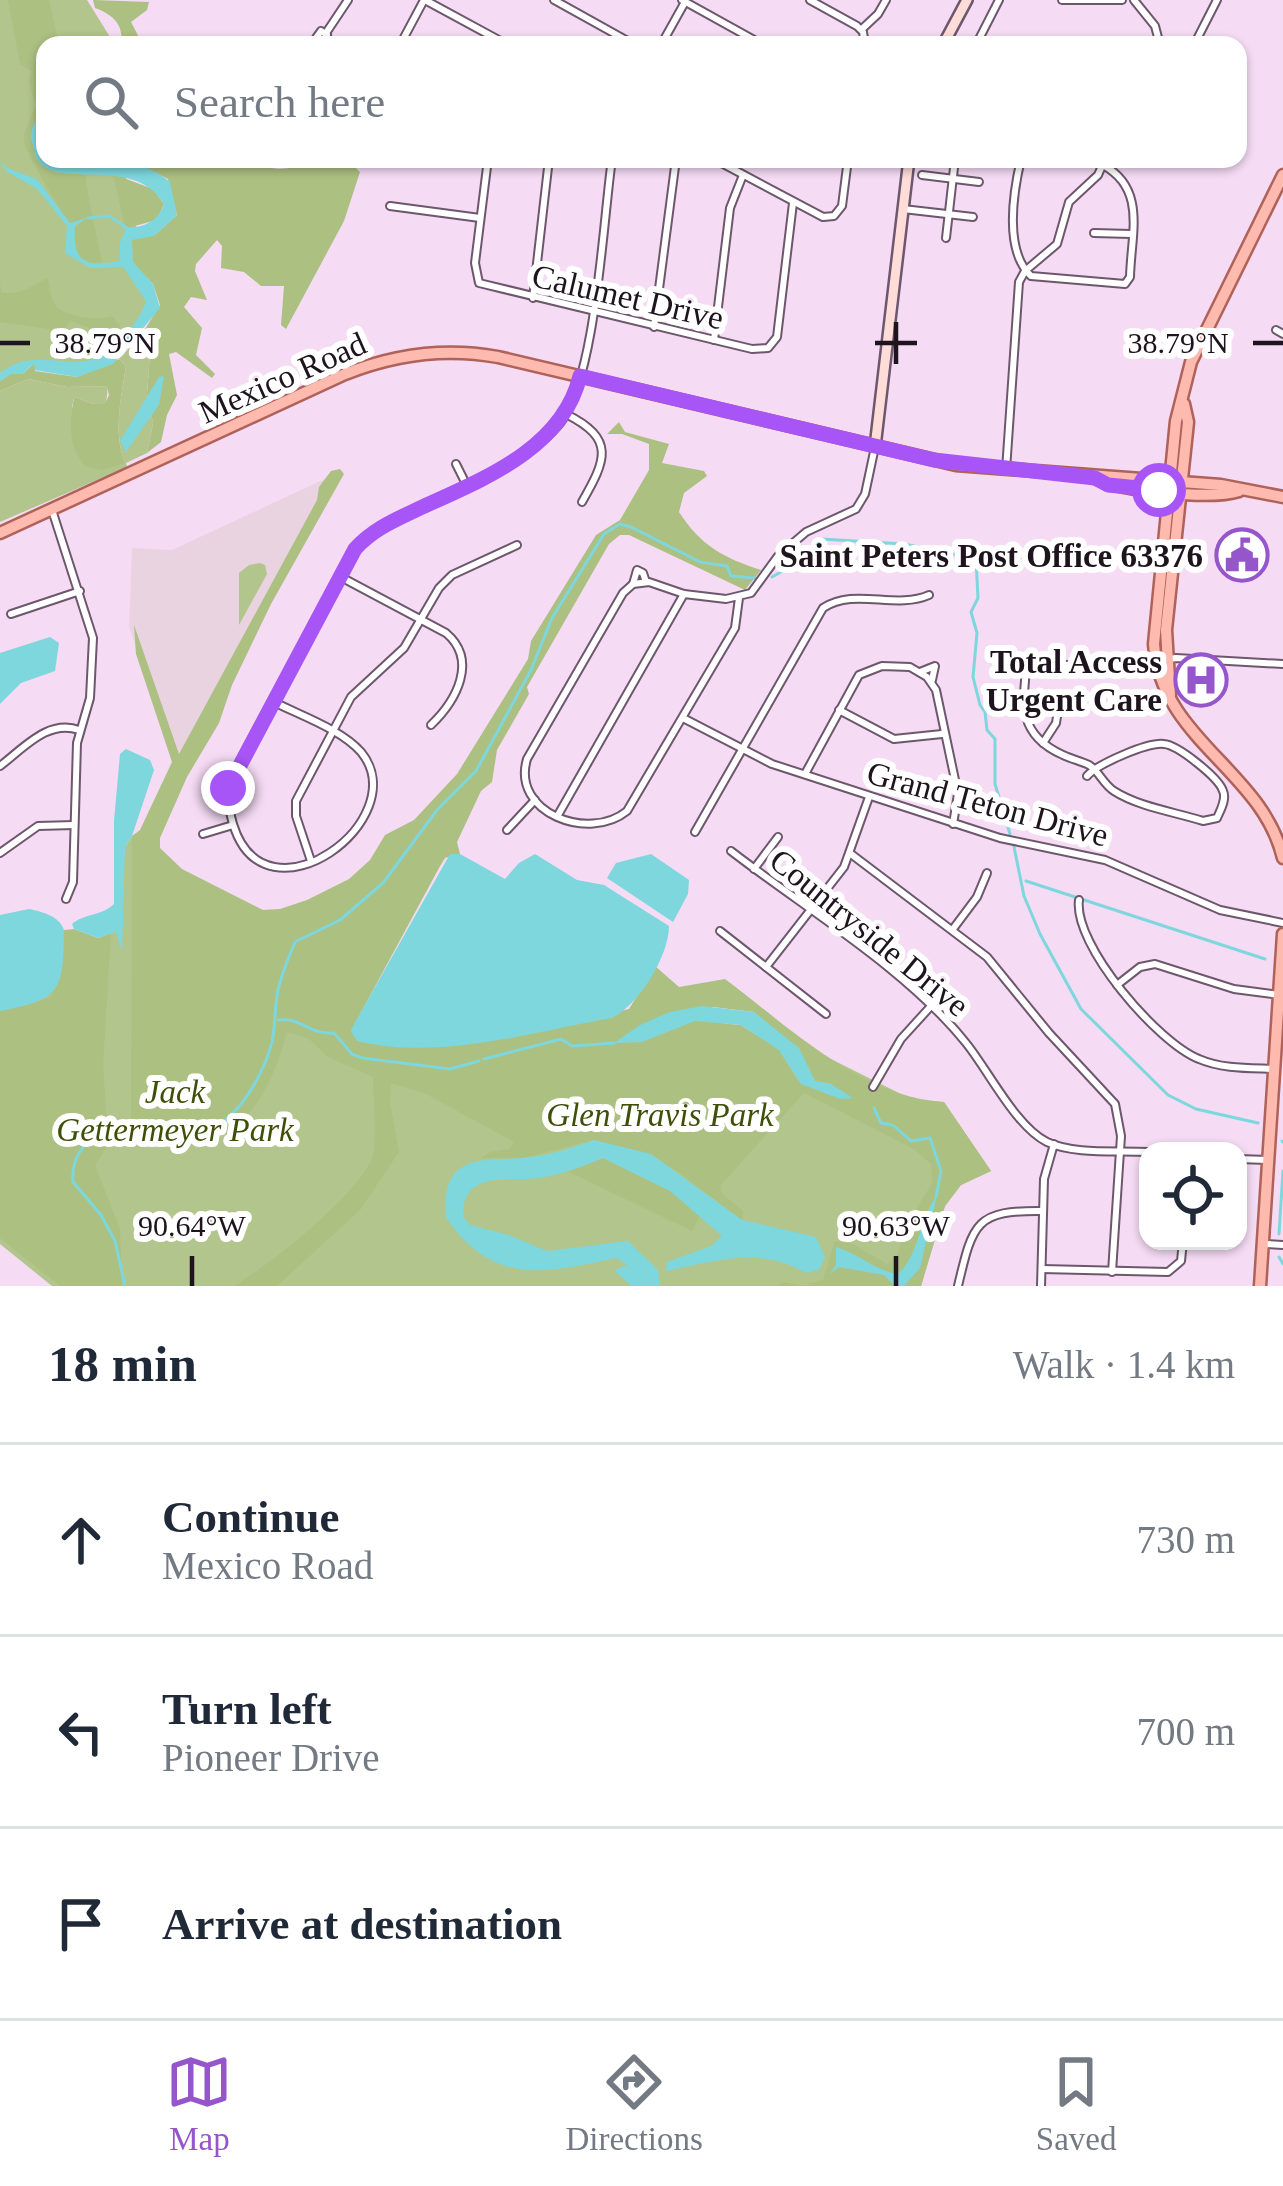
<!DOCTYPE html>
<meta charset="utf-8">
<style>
:root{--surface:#fff;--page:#f2f2f3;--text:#1f2937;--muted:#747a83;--line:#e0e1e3;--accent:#9555cb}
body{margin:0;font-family:Georgia,serif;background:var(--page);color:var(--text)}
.controls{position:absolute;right:36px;bottom:36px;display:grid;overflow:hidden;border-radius:24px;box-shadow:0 3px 9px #0004}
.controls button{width:108px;height:108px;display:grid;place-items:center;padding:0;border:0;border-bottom:3px solid var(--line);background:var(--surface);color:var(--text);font:60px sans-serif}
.stop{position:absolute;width:36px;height:36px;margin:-27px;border:9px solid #a855f7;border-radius:50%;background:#fff}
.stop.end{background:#a855f7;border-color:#fff;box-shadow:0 3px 12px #0008}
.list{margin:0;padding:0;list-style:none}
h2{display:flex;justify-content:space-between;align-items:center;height:156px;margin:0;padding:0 48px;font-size:51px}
h2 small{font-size:39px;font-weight:400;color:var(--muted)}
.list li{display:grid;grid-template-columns:78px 1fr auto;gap:36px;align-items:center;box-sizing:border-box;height:192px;padding:0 48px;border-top:3px solid var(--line)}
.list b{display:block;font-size:45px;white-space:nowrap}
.list p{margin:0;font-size:39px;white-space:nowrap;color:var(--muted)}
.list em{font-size:39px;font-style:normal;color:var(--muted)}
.icon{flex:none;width:66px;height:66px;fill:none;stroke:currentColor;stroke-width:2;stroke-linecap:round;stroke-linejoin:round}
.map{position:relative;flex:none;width:1283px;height:1286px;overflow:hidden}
.search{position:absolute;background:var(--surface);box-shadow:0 3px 9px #0004;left:36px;right:36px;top:36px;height:132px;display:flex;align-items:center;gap:30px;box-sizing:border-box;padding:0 42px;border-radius:24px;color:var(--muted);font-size:45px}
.sheet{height:732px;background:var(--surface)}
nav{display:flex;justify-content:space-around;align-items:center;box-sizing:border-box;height:168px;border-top:3px solid var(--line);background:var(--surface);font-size:33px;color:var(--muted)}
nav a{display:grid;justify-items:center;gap:6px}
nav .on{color:var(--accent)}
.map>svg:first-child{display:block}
.education{fill:#ead3e1}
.green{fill:#b2c58c}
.forest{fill:#acc082;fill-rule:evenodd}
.water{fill:#7dd7dd}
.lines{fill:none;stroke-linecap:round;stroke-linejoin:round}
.stream{stroke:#7dd7dd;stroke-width:3}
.street-casing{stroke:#6d576c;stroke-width:10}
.secondary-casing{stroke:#6d576c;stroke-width:14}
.primary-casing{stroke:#af6259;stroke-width:15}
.street{stroke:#fff;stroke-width:6}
.secondary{stroke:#ffdcd7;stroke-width:9}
.primary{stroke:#febaaf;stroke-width:10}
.route{stroke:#a855f7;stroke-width:15}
.ticks{fill:none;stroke:#1d141d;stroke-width:4.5}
.labels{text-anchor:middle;stroke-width:12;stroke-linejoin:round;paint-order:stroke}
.street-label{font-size:33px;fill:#1d141d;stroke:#fff}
.poi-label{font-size:33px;font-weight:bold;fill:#1d141d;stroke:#fff;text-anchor:end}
.park-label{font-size:33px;font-style:italic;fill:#3e4f07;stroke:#fff}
.ticks-label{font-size:30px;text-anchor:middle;fill:#1d141d;stroke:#fff;stroke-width:12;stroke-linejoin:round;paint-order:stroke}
</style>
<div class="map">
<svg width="1283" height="1286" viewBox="0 0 1283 1286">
<rect width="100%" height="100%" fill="#f5dbf4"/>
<!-- education -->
<path class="education" d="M 342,471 L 179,771 L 129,627 L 132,548 L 172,550 Z"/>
<!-- green -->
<g class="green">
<path d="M 0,0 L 87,0 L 115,45 L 45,45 L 45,159 L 124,169 L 151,295 L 136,334 L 92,367 L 37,362 L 0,378 Z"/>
<path d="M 142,334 L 150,354 L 147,394 L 153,423 L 147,453 L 126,463 L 127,467 L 0,522 L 0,391 L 28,379 L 67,387 L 108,386 L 106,404 L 94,404 L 74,397 L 72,407 L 125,463 C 113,432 121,399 126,366 L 119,359 Z"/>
<path d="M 260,563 L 265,565 L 267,574 L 239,625 L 239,573 L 249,565 Z"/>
<path d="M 132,836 L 132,871 L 364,1033 L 702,1016 L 833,1060 L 913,1100 L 944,1102 L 991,1171 L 961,1185 L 945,1206 L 921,1286 L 52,1286 L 0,1244 L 0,1005 L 118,926 L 125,847 Z"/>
</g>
<!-- forest -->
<g class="forest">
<path d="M 8,0 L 49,0 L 59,45 L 45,45 C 45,70 52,106 33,125 L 34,158 L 56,173 L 85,173 C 89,204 96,231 102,262 L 91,264 L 77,255 L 74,229 L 85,218 L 71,224 C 64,218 25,151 24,141 C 23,129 33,116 36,105 L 29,82 L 32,71 L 20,64 Z"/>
<path d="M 93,0 L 149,2 L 147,10 L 131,22 L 143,45 L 121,45 C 124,25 114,15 95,8 Z"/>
<path d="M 128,159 L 258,159 C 264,170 283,171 295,166 L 293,159 L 357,159 L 353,165 L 360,172 L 344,221 L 286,329 L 281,325 L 284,286 L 261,286 L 244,272 L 221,268 L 222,246 L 217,240 L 196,264 L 195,271 L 207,300 L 191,297 L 184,307 L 202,328 L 196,355 L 215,374 L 212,378 L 176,352 L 169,354 L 177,395 L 167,415 L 161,442 L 147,453 L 153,423 L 147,394 L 150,354 L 142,334 L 160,305 L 153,284 L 133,262 L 132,240 L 156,234 L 177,215 L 168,179 Z"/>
<path d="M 113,174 L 153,189 L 164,204 L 157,220 L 127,228 L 126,232 Z"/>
<path d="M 48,278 C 50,286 50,300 56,306 C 65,317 100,321 112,316 L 120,326 L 114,333 L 107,334 L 70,321 L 61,335 L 48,329 L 0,322 L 0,281 L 1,292 C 19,297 32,285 48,278 Z"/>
<path d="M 119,359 L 126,366 C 121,399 113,432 125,463 L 103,470 L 86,467 C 67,446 70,423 74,397 L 94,404 L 105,404 L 109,395 L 107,386 L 67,387 L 28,379 L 0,391 L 0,381 L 10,374 L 23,374 L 32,365 L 36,365 L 35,371 L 77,377 Z"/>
<path d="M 619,422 L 625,432 L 669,444 L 662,463 L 704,471 L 707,476 L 684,493 L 679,512 C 701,546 724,558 761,570 L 745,590 L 629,535 L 620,535 L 609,544 L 527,687 L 529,694 L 497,750 L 492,782 L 481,791 L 457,842 L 460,854 L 445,858 L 439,868 L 351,1031 L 353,1036 L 441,1045 L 517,1035 L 629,1009 L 655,966 L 679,987 L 725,979 C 789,1027 861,1097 944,1102 L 991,1171 L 961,1185 L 945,1206 L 921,1286 L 904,1286 L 935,1204 C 917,1228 918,1256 898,1274 L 836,1265 L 831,1273 L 839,1267 L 884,1275 L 896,1286 L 777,1286 L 782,1282 L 805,1286 L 823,1280 L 835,1241 L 853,1244 L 887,1264 L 897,1256 L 905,1228 L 932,1183 L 931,1164 L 914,1149 L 804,1093 L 720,1186 L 722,1194 L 743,1211 L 742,1220 L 674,1169 L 594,1140 L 523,1158 L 481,1158 L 490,1152 L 509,1149 L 514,1142 L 426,1094 L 391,1083 L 390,1102 L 399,1152 L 360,1210 L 277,1286 L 234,1286 C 272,1263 351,1200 371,1161 C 378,1145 373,1097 373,1077 L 328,1057 L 309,1039 L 287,1032 C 261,1125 227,1152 131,1138 L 132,836 L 140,830 L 172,762 L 136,654 L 134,625 L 179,754 L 317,500 L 319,487 L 331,471 L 340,469 L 344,474 L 271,604 L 232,685 L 219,723 L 187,777 L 160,838 L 160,848 L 182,869 L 263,910 L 280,909 L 307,900 L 349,879 L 370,860 L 385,835 L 414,820 L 457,774 L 528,659 L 531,641 L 596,535 L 620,520 L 649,470 L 649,444 L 622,434 L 607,434 ZM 713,1007 L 754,1012 L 810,1068 L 812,1079 L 831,1084 L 850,1098 L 831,1096 L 797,1080 L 779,1050 L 741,1025 L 695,1021 L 642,1042 L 615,1043 C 651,1020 670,1013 713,1007 Z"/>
<path d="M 74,929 L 98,938 L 111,934 L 103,1065 L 108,1145 L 95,1165 L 120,1229 L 122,1286 L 60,1286 L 0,1238 L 0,1011 L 51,997 L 64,930 Z"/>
<path d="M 603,1158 L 670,1191 L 700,1215 L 692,1231 L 567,1171 Z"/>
</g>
<!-- water -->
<g class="water">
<path d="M 45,105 L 45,159 C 89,159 134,152 170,182 L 177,215 L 154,236 L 132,240 L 133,262 L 153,284 L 160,308 L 113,364 L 77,377 L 34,370 L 36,366 L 32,365 L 23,374 L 11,374 L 0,381 L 0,373 C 44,338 87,390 127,333 C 135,322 142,314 146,301 L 123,267 L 90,268 L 65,253 L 67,226 L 37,189 L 6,171 L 0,160 L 7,168 L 37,179 L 70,223 L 87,218 L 75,226 C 72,264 87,267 120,261 L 120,243 L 126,227 C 142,229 159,221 164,204 C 132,149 42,199 34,149 C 32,142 30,137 32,130 C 34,121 42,115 45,105 Z"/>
<path d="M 164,376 L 159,405 L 126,452 L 120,441 L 159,377 Z"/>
<path d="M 50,637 L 59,643 L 55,671 L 21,683 L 0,704 L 0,653 Z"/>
<path d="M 126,749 L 150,760 L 154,770 L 132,836 L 125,847 L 122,952 L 116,932 L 98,938 L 74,929 L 72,924 C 85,913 102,916 114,904 L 114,821 L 120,754 Z"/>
<path d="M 450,854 L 460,854 L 505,879 L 519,863 L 535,854 L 577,880 L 604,885 L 669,926 C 669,955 640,1004 612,1018 C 531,1032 439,1061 357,1041 L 351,1031 L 353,1026 Z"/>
<path d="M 651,854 L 689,880 L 688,894 L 673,922 L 607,878 L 616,863 Z"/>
<path d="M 29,909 C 43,912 59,916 64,930 C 63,992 61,999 0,1011 L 0,915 Z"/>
<path d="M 702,1006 L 754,1012 L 799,1048 L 815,1081 L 831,1084 L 853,1098 L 840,1099 L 801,1084 L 779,1050 L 741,1025 L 695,1021 L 642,1042 L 614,1043 L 640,1025 L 670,1012 Z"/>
<path d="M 594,1140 L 651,1154 L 742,1220 L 816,1237 L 825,1257 L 819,1270 L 806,1273 C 761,1246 715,1261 666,1271 L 667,1262 L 711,1246 L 722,1236 L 670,1191 L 603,1158 C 582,1167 560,1175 538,1178 C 508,1182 462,1170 463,1216 L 470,1225 L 509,1235 L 547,1251 L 628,1241 L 658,1270 L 660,1286 L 631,1286 L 614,1270 L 627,1265 L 616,1258 C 543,1274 492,1286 445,1216 C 443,1148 486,1163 530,1157 C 552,1155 573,1147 594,1140 Z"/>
<path d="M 937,1195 L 920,1268 L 905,1285 L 894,1285 L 884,1275 L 839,1267 L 829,1274 L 836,1265 L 836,1247 C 860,1254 873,1270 898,1274 C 920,1254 919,1219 937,1195 Z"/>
</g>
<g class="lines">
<!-- stream -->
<g class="stream">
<path d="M 88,218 L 109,216 L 127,228"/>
<path d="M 772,577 L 800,561 L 821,539 L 904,544 L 976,559 L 978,598 L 971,612 L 977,633 L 973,677 L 980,705 L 985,712 L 987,730 L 995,739 L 995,784 L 1010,834"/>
<path d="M 1014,847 L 1024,896 L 1040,934 L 1081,1009 L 1168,1095 L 1196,1109 L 1258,1123"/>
<path d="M 1026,881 L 1265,959"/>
<path d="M 278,1020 C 301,1017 309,1035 334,1033 L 352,1054 L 362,1058 L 450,1069 L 479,1061"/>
<path d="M 484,1059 L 561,1039 L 572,1046 L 614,1043"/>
<path d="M 874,1108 L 881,1123 L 893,1125 L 911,1141 L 930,1138 L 941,1171 L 936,1197"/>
<path d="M 1282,1141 L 1283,1142"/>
<path d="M 1279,1234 L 1283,1171"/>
<path d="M 1279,1257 L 1283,1264"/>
<path d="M 125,1286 L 115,1241 L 101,1215 L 73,1182 C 70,1142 106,1125 142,1128 C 164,1129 185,1139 207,1131 C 239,1119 264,1073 272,1042 C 276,1024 274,1004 279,986 C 283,971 289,956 295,942 L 340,920 L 383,883 L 437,810 L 476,771 L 531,670 L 552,618 L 604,534 L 620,524 L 631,527 L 700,562 L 727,566 L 731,576 L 755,578"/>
</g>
<!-- street casing -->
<g class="street-casing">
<g id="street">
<path d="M 425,0 L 508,45"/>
<path d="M 554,0 L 635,45"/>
<path d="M 682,0 L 763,45"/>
<path d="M 810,0 L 857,26 L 863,32 L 865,45"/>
<path d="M 1062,0 L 1122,0"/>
<path d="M 1134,0 L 1155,26 L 1160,45"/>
<path d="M 862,29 L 878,14 L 886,0"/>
<path d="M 321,31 L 327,35 L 323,42 L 316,38 Z"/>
<path d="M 326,33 L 348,0"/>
<path d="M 400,45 L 424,0"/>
<path d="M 661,45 L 685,2"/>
<path d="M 976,45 L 999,0"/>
<path d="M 1194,45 L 1217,0"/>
<path d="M 488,159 L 475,263 L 479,283 L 752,349 L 768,348 L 777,337 L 793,203"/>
<path d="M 714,159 L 823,217 L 834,216 L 842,206 L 848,159"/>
<path d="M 893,159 L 909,161"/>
<path d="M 1021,159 C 1013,193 1004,251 1031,276 L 1125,284 L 1130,277 C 1131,234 1147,189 1103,165"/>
<path d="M 922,175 L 979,182"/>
<path d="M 390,206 L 480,218"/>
<path d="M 903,209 L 973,217"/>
<path d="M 1094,233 L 1131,234"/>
<path d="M 946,238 L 955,159"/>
<path d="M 533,298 L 549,159"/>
<path d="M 654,327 L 676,159"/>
<path d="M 1276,330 L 1283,334"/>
<path d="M 714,340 L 730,208 L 743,175"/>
<path d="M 566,414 C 616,439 606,460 582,502"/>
<path d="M 456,464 L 467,486"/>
<path d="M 1006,470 L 1019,282 L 1025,271 L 1057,244 L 1069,202 L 1098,175 L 1105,159"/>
<path d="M 52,510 L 93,638 L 90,698 L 77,743 L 73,882 L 66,899"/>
<path d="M 339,576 L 446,633 C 478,660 457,700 431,725"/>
<path d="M 633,584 L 637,570 L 643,573 L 646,582"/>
<path d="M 739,598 L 735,628 L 627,811 C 589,842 511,813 527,759 L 623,593 L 633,584 L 649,582 L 684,594 L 726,599 L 751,593 L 778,556 L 806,532 L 856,509 L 865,494 L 875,447"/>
<path d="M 11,614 L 80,591"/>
<path d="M 920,672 L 935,666 L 932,680"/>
<path d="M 272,701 C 299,715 341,729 361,752 C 416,819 265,930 233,824 C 227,803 226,789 235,770 L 346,563 C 369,524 413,512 452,493 C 488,476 536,454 561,422 C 596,376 603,221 612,159"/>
<path d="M 839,710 L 894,739 L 942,734"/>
<path d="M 683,718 L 772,764 L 1000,838 L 1105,860 L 1220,910 L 1283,923"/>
<path d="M 1043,743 L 1056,723 L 1058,710"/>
<path d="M 0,766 C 24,748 48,719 79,730"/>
<path d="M 805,774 L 859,675 L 882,666 L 910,667 L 927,677 L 936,690 L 958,794 L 953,824"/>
<path d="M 1087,776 C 1097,764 1148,742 1164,744 C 1178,745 1219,778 1223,791 C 1227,799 1220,811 1217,818 L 1203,821 C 1175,812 1139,807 1114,791 C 1103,784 1099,771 1089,765 C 1081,761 1071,759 1063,755 C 1018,735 1022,705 1027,662 L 1107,668 L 1176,658 L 1283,664"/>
<path d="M 558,815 L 684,594"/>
<path d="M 507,830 L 535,800"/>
<path d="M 695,832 L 823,608 C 855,587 895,610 929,595"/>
<path d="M 203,834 L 233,825"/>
<path d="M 731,851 C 806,909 907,969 966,1043 C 988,1070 1016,1127 1047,1142 C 1075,1155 1118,1150 1148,1152"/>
<path d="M 0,853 L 38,826 L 74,825"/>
<path d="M 851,854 L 987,957 L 1049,1033 L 1115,1104 L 1121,1136 L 1112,1272"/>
<path d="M 311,861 L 296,816 L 296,801 L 351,697 L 404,648 L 439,588 L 452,575 L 517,545"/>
<path d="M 754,869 L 778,837"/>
<path d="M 1079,900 C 1073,945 1158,1043 1199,1059 C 1222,1069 1250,1068 1274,1069"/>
<path d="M 953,929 L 977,897 L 987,873"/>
<path d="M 720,931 L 826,1014"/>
<path d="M 766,967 L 844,867 L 869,797"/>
<path d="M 1117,985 L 1140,967 L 1155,964 L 1234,989 L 1279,995"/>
<path d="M 873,1087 L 901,1039 L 931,1006"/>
<path d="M 1238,1159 L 1268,1160"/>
<path d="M 1266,1244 L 1283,1245"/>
<path d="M 1042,1269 L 1168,1272 L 1181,1261 L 1183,1241"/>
<path d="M 958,1286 C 973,1222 976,1210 1043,1211"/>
<path d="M 1041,1286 L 1044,1179 L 1054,1144"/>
</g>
</g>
<!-- secondary casing -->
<g class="secondary-casing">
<g id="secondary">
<path d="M 943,45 L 967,0"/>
<path d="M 875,447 L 909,159"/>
</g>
</g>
<!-- primary casing -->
<g class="primary-casing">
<g id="primary">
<path d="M 1283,175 L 1191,362 L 1176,421 L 1154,644 C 1161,740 1262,770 1283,858"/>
<path d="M 1095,478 C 1121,491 1211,500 1239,491"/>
<path d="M 0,533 L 345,374 C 395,354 444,347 498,357 L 956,465 L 1221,485 L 1283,497"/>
<path d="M 1170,695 L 1166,630 L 1188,422 L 1184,404"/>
<path d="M 1260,1286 L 1283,934"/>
</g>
</g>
<!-- street -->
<use href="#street" class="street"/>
<!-- secondary -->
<use href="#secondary" class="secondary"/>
<!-- primary -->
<use href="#primary" class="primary"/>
</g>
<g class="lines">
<!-- route -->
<path class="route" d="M 228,788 L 355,549 C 373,529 395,520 418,509 C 481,480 562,450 580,376 L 934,460 L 1095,478 L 1108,485 L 1159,490"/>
</g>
<!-- ticks -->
<path class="ticks" d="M 896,322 L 896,364M 0,343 L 30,343M 875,343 L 917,343M 1253,343 L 1283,343M 192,1256 L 192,1286M 896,1256 L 896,1286"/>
<!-- icons -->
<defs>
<g id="civic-ring" transform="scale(2.7)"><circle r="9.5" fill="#fff" stroke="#9555cb" stroke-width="1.5"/><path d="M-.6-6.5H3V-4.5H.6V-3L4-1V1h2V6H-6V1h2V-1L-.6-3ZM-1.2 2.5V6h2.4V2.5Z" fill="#9555cb"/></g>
<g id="hospital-ring" transform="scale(2.7)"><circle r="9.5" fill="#fff" stroke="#9555cb" stroke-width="1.5"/><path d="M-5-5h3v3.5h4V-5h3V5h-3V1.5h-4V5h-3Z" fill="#9555cb"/></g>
</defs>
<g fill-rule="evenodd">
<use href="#civic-ring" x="1242" y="555"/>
<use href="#hospital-ring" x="1201" y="680"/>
</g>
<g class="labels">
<!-- street labels -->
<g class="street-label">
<text transform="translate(628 296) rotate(13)" y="12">Calumet Drive</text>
<text transform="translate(282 377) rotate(-24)" y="12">Mexico Road</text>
<text transform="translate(988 803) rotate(15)" y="12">Grand Teton Drive</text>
<text transform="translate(870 932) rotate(39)" y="12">Countryside Drive</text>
</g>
<!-- poi labels -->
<g class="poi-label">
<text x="1203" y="567">Saint Peters Post Office 63376</text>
<text x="1162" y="673">Total Access<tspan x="1162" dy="38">Urgent Care</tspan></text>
</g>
<!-- park labels -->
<g class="park-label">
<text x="175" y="1103">Jack<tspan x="175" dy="38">Gettermeyer Park</tspan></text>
<text x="660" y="1126">Glen Travis Park</text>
</g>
</g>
<g class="ticks-label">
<text x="105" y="353">38.79°N</text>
<text x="1178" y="353">38.79°N</text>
<text x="192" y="1236">90.64°W</text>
<text x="896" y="1236">90.63°W</text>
</g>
</svg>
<div class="controls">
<button><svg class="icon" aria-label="locate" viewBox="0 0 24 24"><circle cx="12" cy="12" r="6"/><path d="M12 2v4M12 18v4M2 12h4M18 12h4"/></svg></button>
</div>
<div class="stop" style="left:1159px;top:490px"></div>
<div class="stop end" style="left:228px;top:788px"></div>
<div class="search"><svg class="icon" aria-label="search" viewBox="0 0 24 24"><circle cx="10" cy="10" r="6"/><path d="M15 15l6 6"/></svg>Search here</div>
</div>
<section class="sheet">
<h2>18 min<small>Walk · 1.4 km</small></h2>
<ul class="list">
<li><svg class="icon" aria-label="ahead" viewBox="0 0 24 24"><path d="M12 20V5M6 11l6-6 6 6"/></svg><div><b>Continue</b><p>Mexico Road</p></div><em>730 m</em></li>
<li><svg class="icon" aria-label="left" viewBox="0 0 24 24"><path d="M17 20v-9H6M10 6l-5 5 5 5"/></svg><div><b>Turn left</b><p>Pioneer Drive</p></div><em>700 m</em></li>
<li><svg class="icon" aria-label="arrive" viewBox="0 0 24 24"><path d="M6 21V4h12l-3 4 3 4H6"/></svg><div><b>Arrive at destination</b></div></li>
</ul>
</section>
<nav>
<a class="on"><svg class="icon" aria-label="map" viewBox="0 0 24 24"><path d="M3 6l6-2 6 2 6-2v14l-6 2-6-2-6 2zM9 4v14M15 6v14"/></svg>Map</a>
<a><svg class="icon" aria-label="directions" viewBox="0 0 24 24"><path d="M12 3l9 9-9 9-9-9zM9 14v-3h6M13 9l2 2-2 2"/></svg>Directions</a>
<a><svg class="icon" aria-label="saved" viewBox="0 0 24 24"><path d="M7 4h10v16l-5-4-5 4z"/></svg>Saved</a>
</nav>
